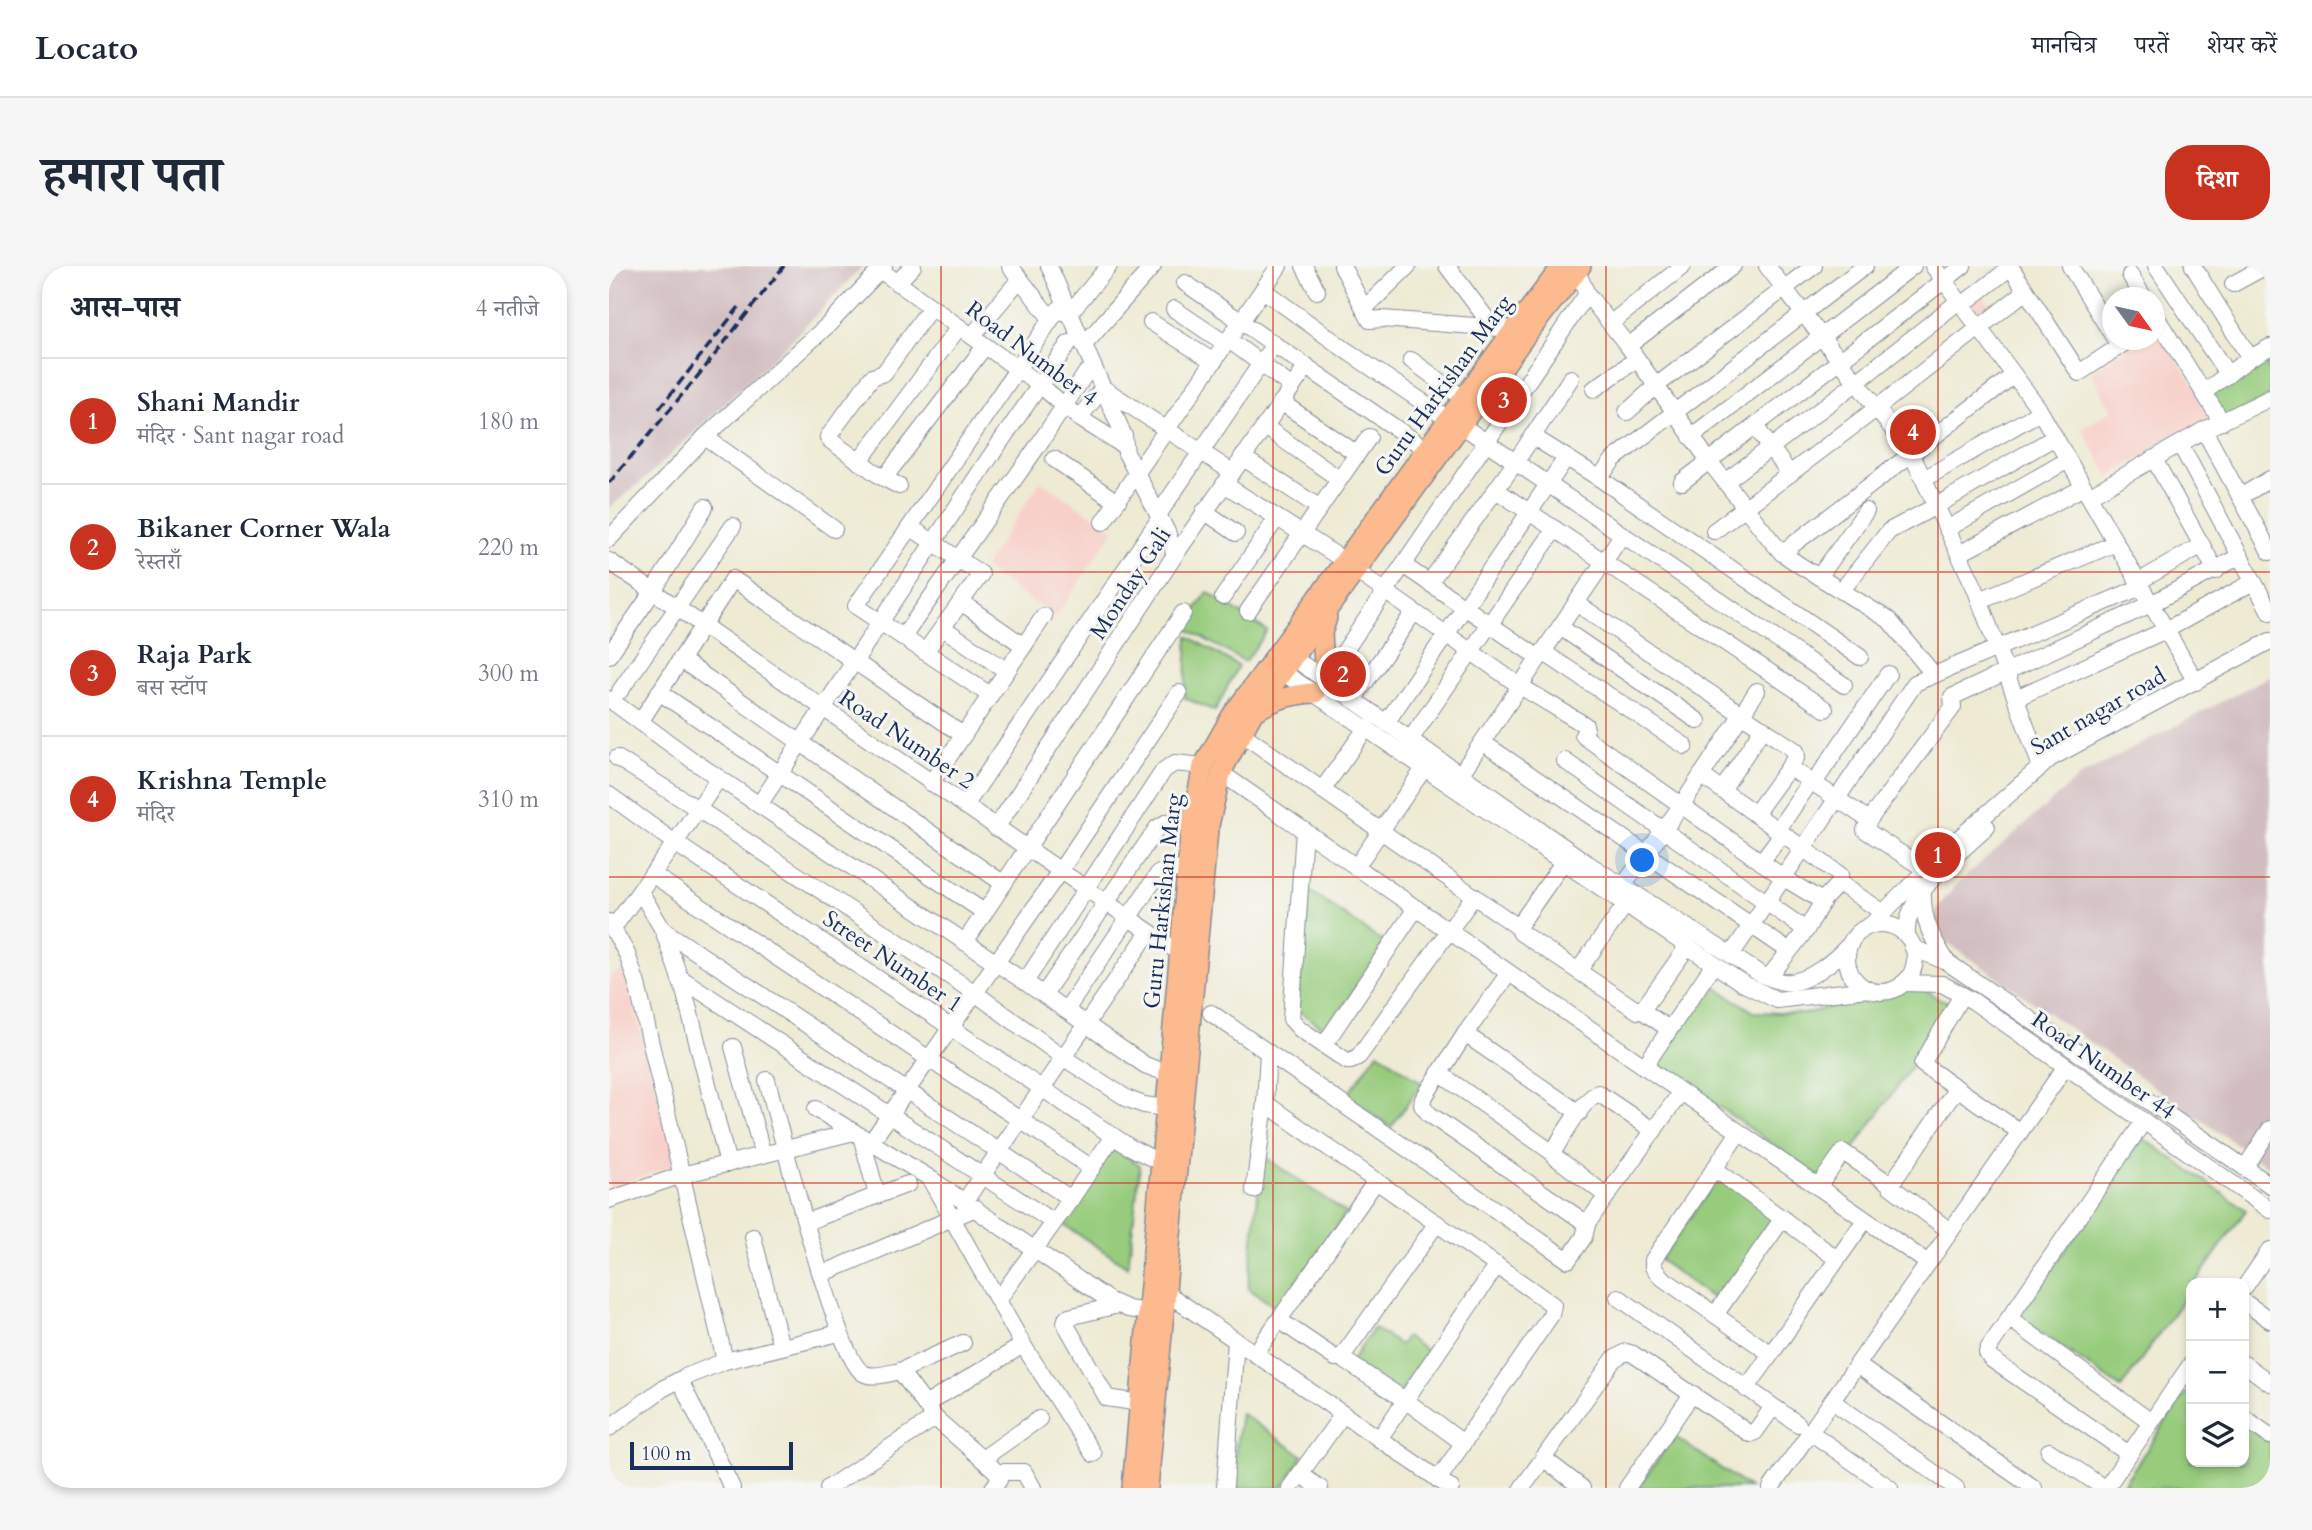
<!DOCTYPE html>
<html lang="hi">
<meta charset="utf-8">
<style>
:root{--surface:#fff;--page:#f6f6f7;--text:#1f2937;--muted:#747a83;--line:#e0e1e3;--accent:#c8321e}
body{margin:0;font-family:Cardo,"Noto Serif Devanagari",serif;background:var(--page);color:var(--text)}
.controls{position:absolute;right:21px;bottom:21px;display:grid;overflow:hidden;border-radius:14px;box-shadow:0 4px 10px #0003}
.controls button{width:63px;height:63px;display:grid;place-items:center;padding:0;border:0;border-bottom:2px solid var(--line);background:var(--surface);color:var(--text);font:35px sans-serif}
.compass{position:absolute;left:1493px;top:21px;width:63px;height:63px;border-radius:50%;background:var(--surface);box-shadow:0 4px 10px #0003;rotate:123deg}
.scale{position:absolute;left:21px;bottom:18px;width:163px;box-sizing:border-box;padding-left:7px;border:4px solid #1b2f5e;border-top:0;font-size:19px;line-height:24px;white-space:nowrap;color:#1b2f5e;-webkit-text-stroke:5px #f6f6f2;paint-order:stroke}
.you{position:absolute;left:1034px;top:595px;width:24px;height:24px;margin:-18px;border:5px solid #fff;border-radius:50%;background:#1a73e8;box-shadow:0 0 0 10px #1a73e833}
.badge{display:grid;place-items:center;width:46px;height:46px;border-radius:50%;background:var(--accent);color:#fff;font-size:23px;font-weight:700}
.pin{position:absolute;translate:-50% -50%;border:4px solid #fff;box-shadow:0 2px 7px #0006}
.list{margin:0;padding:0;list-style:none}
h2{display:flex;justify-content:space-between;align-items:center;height:91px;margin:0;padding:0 28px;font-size:30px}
h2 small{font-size:23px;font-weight:400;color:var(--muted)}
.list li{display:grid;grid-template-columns:46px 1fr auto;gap:21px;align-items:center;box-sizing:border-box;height:126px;padding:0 28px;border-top:2px solid var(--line)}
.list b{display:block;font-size:26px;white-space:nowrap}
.list p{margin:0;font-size:23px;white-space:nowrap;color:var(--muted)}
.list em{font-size:23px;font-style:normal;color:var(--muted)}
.icon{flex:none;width:38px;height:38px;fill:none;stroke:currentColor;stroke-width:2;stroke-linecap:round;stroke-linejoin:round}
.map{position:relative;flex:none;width:1661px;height:1222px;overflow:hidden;border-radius:28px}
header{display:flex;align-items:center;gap:42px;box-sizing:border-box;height:98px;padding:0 35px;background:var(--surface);border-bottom:2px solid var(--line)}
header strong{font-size:33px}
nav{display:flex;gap:38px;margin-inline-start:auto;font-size:24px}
.intro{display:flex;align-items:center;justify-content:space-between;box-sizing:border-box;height:168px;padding:0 42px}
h1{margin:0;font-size:49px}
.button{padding:18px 32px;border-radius:28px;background:var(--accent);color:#fff;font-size:24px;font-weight:700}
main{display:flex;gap:42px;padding:0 42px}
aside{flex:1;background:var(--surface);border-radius:28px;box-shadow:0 4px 10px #0003}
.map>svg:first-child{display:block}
.built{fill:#f7d0c9}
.industrial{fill:#d2bec1}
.green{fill:#97cc7d;stroke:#597e6e;stroke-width:2}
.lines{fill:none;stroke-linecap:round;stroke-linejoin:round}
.minor-casing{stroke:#848c98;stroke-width:18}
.major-casing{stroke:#848c98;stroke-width:22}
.minor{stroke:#fff;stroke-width:16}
.major{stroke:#fcba8e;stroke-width:19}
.rail{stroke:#1b2f5e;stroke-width:3.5;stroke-dasharray:10 5;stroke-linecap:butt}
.grid{fill:none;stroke:#c8321e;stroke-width:2;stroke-opacity:0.55}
.labels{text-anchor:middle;stroke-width:6;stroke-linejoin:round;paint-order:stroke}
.street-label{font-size:23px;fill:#1b2f5e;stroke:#f6f6f2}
</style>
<header>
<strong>Locato</strong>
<nav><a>मानचित्र</a><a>परतें</a><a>शेयर करें</a></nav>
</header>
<div class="intro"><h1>हमारा पता</h1><a class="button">दिशा</a></div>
<main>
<aside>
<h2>आस-पास<small>4 नतीजे</small></h2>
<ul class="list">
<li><span class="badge">1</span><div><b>Shani Mandir</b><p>मंदिर · Sant nagar road</p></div><em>180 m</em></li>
<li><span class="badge">2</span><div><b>Bikaner Corner Wala</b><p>रेस्तराँ</p></div><em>220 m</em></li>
<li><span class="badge">3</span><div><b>Raja Park</b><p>बस स्टॉप</p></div><em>300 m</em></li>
<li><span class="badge">4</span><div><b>Krishna Temple</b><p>मंदिर</p></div><em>310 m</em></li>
</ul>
</aside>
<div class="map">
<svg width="1661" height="1222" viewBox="0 0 1661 1222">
<rect width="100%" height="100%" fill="#f6f6f2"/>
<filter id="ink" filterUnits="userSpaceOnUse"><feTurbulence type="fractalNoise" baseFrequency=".0143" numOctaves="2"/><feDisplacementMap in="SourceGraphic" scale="14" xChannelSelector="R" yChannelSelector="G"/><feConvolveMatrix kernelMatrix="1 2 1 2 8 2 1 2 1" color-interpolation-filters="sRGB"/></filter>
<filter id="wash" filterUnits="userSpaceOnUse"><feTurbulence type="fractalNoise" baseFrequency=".00686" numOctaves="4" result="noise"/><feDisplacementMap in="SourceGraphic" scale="28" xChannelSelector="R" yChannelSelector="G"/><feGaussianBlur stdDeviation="1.57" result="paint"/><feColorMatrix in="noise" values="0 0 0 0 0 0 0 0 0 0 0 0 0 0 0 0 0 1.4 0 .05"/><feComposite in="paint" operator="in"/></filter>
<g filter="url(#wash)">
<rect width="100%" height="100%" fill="#eeead3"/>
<!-- built -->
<g class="built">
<path d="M 1372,26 L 1386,46 L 1370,60 L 1355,40 Z"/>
<path d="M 1546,61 L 1606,151 L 1500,210 L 1473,163 L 1503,144 L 1481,106 L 1528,74 L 1546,74 Z"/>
<path d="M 432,215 L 505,264 L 447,351 L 374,302 Z"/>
<path d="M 15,704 L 67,898 L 0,922 L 0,710 Z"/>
</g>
<!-- industrial -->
<g class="industrial">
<path d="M 0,0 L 254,0 L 174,83 L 39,210 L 0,242 Z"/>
<path d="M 1661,410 L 1661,902 L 1332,672 L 1325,656 L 1328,642 L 1350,616 L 1470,511 Z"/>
</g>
<!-- green -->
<g class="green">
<path d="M 1653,88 L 1661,106 L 1661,130 L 1614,154 L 1598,126 Z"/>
<path d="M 599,326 L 658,365 L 636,396 L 580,364 L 580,352 Z"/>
<path d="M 579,370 L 629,400 L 606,445 L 576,432 Z"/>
<path d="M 701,625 L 777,678 L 718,764 L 688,744 Z"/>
<path d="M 1103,719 L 1145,746 L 1195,748 L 1308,719 L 1331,733 L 1346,738 L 1241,888 L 1213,913 L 1049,798 Z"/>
<path d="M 769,786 L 813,817 L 782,861 L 738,830 Z"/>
<path d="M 1534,872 L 1637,944 L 1586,1017 L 1582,1017 L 1582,1022 L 1512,1122 L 1410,1051 Z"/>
<path d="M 502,881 L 531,899 L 519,1001 L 451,956 Z"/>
<path d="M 653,889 L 737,947 L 670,1044 L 639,1022 Z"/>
<path d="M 1111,909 L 1170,951 L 1109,1036 L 1051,994 Z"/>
<path d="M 765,1062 L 791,1079 L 797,1071 L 819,1086 L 790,1128 L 742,1096 Z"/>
<path d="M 1580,1122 L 1582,1123 L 1582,1196 L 1635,1196 L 1635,1159 L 1661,1176 L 1661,1222 L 1522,1222 L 1515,1217 Z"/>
<path d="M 632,1147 L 694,1190 L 673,1222 L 621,1222 Z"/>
<path d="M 1065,1170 L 1140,1222 L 1029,1222 Z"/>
</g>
</g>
<g filter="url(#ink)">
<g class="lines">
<!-- minor casing -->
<g class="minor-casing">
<g id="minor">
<path d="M 401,0 L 442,53"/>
<path d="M 440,0 L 515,170 L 517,187 L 558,266 L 566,289"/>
<path d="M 695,0 L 708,25"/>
<path d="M 733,0 L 761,54 L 773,53 L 905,63"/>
<path d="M 838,0 L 883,60"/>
<path d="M 1158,0 L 1302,187 L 1366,322 L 1432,501"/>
<path d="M 1324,0 L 1428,140 L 1587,416"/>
<path d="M 1401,0 L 1470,107 L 1520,74"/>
<path d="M 1461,0 L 1504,70"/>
<path d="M 1547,0 L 1619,109"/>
<path d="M 1584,0 L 1641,92"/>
<path d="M 271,4 L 432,120 L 470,152 L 515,180"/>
<path d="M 968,5 L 978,28 L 1019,80 L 1100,195 L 1161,273 L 1173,287 L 1192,300 L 1280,354 L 1325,409 L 1532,321"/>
<path d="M 1521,9 L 1535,32"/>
<path d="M 288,17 L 304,0"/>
<path d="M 576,17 L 817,183"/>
<path d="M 1624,18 L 1657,0"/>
<path d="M 654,24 L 738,85 L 839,153"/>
<path d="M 1353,39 L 1402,1"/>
<path d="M 565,43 L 617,78"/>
<path d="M 755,43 L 799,0"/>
<path d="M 1546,49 L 1613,156"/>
<path d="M 542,56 L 605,96"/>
<path d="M 1002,57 L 1074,0"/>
<path d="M 363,70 L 411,13"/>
<path d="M 620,74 L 683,121"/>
<path d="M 475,79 L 544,0"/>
<path d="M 1019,80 L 1124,0"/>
<path d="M 802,94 L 854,132"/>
<path d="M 494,122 L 623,206"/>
<path d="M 985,123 L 1028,93"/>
<path d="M 1595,126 L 1641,92 L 1661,81"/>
<path d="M 672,136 L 748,188"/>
<path d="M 1018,146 L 1047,120 L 1205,0"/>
<path d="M 470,152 L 494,122"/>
<path d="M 852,159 L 1235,419"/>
<path d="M 655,160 L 730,213"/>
<path d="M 1146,160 L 1181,208"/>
<path d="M 1595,164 L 1661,286"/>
<path d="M 923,170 L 990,212 L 1251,391"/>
<path d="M 96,171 L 225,263"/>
<path d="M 1082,171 L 1304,0"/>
<path d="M 1571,178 L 1661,346"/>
<path d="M 633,191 L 711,242"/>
<path d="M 445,193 L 508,236"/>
<path d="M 1545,193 L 1607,305"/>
<path d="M 250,196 L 350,61"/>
<path d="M 276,211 L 376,80"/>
<path d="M 990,212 L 1005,193 L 1256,0"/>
<path d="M 1315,213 L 1431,146"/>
<path d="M 1073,216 L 1354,0"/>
<path d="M 1116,216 L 1248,116 L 1350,35"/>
<path d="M 615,218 L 736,295"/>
<path d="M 290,220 L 271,210 L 222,175 L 219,171 L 263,111 L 275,107 L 322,41"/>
<path d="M 887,224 L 1216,443"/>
<path d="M 1480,230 L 1595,164 L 1661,132"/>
<path d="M 1631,231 L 1661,213"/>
<path d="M 595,245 L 627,267"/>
<path d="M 549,249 L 665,78"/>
<path d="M 494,256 L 670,0"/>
<path d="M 301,261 L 372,308 L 316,386"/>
<path d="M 1338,263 L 1459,194"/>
<path d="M 1105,265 L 1268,142 L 1417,25"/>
<path d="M 0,273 L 96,171 L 220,58 L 275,0"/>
<path d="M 1173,287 L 1405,109"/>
<path d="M 1350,288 L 1475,221"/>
<path d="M 0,295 L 571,687"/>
<path d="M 794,299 L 930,392"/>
<path d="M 747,305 L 911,420 L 976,459 L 977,463 L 974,469 L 976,471 L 1175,612 L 1213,635 L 1230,617 L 1275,647"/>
<path d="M 1210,311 L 1257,245"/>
<path d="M 1529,316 L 1593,279"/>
<path d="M 820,317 L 906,197 L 962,112"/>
<path d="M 1233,324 L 1280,265 L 1327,240 L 1446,171"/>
<path d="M 614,331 L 668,252"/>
<path d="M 1371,334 L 1507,277"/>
<path d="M 352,336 L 415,380"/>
<path d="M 967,337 L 1187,485 L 1188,490 L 1146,548"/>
<path d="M 639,345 L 760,171"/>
<path d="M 951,361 L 1089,455"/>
<path d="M 334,362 L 398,405"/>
<path d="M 294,371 L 428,181 L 477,107"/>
<path d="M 676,386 L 978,597 L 1153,709 C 1160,711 1168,715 1175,716 C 1198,719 1227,693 1241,678"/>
<path d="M 934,386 L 1076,480"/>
<path d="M 0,389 L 43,327 L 96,241"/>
<path d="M 71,393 L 395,618"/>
<path d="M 666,401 L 1133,717 L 1168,734 L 1258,723"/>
<path d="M 716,414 L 978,28"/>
<path d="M 11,425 L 124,260"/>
<path d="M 50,426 L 375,646"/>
<path d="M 381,429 L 247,340 L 447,46 L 450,43 L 457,47 L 463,44 L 500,0"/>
<path d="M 1407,432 L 1557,364 L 1644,316"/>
<path d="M 0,433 L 86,496 L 416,716 L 536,799 L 560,808"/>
<path d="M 744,434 L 805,346"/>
<path d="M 31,456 L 124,313 L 354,469"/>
<path d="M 777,457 L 957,192"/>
<path d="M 632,467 L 909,661"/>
<path d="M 801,474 L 946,263"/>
<path d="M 873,476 L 1180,685"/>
<path d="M 8,492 L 89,543 L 366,727 L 455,792 L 519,833 L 535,839 L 557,842"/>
<path d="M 956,495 L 1197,664"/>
<path d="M 1180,501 L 1260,554"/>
<path d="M 612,507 L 1319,997"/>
<path d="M 851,509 L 1013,269"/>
<path d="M 1092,509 L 1231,609"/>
<path d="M 322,517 L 435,350"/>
<path d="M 1205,517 L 1279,408"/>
<path d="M 713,524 L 758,461"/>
<path d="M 1113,524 L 1154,462"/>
<path d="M 0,529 L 66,577 L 110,512"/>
<path d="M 150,539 L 381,191 L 460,77"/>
<path d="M 356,540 L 551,252"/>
<path d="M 387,562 L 566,289 L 698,100"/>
<path d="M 695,564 L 682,753 L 691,763 L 738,795 L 742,795 L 750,790 L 865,630"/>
<path d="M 1168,565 L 1202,515"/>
<path d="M 955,595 L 911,658 L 910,664 L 912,667 L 1029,745 L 1036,740 L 1079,680"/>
<path d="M 1152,596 L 1173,568"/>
<path d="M 747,601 L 816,501"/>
<path d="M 1317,604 L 1256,564 L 1260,554 L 1344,441 L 1343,431 L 1542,338 L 1631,290"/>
<path d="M 43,608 L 483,902"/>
<path d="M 1014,620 L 1072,540 L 1148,425"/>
<path d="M 31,625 L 54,664 L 75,724 L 119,898"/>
<path d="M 1314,626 C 1313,655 1323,672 1338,696"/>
<path d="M 0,656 L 18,688 L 28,718 L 116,1095"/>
<circle cx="1272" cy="692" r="34"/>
<path d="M 1262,659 L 1343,578 L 1442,492 L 1661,375"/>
<path d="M 4,662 L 66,577 L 519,880 L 562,902"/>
<path d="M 54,664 L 462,933"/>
<path d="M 1298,670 C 1294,628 1350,588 1378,561"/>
<path d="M 356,676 L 574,347"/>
<path d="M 1304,682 L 1338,696 L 1661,919"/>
<path d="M 1122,689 L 1302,423 L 1306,417 L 1325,409"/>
<path d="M 969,705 L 1017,638"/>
<path d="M 900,707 L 856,768 L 814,833 L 813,839 L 820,848 L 974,955 L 982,952 L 1072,826"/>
<path d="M 70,711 L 444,956"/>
<path d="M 1160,711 L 1197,664 L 1214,635"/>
<path d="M 416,716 L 555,504 L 566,497 L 594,500"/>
<path d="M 1294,717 L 1333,718 L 1364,735 L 1661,944"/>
<path d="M 435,728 L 548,562 L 558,556 L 583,555"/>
<path d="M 1353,729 L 1313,798 L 1411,866"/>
<path d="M 457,744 L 549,608 L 559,603 L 579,604"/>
<path d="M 1032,744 L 1060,763"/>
<path d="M 602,747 L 959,994 L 975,971 L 979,955"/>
<path d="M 856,768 L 970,847"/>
<path d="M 715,779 L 807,642"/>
<path d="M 124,781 L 154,889"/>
<path d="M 1035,801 L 1105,698"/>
<path d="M 830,807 L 944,887"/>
<path d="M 158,814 C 169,855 228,1093 254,1107 C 264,1113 280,1107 291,1105 L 326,1152 L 388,1206 L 390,1214 L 384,1222"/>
<path d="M 656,837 L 944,1039 L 942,1049 L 829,1214"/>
<path d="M 207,843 L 319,911 L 501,1035 L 519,1043 L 539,1046"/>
<path d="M 1130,866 L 1044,994 L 1044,1001 L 1052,1011 L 1162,1088 L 1256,954"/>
<path d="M 252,870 L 268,929"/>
<path d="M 262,876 L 451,605 L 570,427"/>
<path d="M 1636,902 L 1661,863"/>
<path d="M 1106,903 L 1228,993"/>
<path d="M 321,913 L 414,1079 L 484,1188"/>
<path d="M 1209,921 L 1234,886 L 1281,918"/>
<path d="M 645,924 L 656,837 L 659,787"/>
<path d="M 998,930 L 945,890 L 945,884 C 954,870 974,833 989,827 L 1045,865"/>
<path d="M 0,934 L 73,909 L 245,866"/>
<path d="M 356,935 L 540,666"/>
<path d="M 197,956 L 299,918"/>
<path d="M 1341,965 L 1281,920 L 1348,822"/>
<path d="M 144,971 L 172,1081"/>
<path d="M 213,1008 L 367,942"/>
<path d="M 1635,1022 L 1661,984"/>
<path d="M 556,1026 L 842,1222"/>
<path d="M 1009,1031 L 1189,1158"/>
<path d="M 389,1034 L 462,933 L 504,870"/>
<path d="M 1635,1036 L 1661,1054"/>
<path d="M 509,1039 L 460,1051 L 457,1053 L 456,1057 L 498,1132 L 531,1137"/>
<path d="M 1106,1049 L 1174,952"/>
<path d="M 1400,1052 L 1542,1156"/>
<path d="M 670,1054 L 726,1092 L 732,1092 L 828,957"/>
<path d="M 646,1088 L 767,915"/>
<path d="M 732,1092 L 796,1134 L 854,1177"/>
<path d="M 1635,1098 L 1661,1117"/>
<path d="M 1248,1099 L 1425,1222"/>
<path d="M 291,1105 L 354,1077"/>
<path d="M 71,1114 L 123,1222"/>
<path d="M 1137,1123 L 1162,1088"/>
<path d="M 1223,1135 L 1347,1222"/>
<path d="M 316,1139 L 414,1079"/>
<path d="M 1635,1152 L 1661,1170"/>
<path d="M 0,1162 L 53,1123 L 76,1111 L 116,1095 L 230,1067"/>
<path d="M 1201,1166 L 1281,1222"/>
<path d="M 770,1173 L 888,999"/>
<path d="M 1440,1185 L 1495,1222"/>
<path d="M 1520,1188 L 1382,1093 L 1378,1087 L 1379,1083 L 1535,855"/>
<path d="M 934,1192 L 973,1222"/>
<path d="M 373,1193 L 430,1153"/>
<path d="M 388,1206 L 415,1206 L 424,1222"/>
<path d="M 691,1208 L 711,1222"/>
<path d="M 616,1220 L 627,1075"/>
<path d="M 219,1222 L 326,1152"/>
<path d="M 681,1222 L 734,1148"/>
<path d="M 913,1222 L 1005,1093 L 1017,1086 L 1024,1088 L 1141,1168 L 1146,1166 L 1164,1141"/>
<path d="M 1018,1222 L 1083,1128"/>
<path d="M 1162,1222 L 1457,800"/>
<path d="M 1497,1222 L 1582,1098"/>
</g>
</g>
<!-- major casing -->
<g class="major-casing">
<g id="major">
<path d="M 716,414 L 713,367 L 718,352"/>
<path d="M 648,444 C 668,433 683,428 706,427"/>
<path d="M 523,1222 L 582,559 L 594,500 L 623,449 L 905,63 L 953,0"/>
<path d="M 539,1222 L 599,564 L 612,507 L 644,447 L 915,72 L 972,0"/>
</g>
</g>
<!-- minor -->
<use href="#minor" class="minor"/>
<!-- major -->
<use href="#major" class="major"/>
<!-- rail -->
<g class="rail">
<path d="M 50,143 L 130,41"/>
<path d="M 0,217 L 97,100 L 175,0"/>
</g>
</g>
</g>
<!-- grid -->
<path class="grid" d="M 332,0 L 332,1222M 664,0 L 664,1222M 997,0 L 997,1222M 1329,0 L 1329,1222M 0,306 L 1661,306M 0,611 L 1661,611M 0,917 L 1661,917"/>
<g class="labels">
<!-- street labels -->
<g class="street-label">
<text transform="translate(423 87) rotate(37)" y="8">Road Number 4</text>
<text transform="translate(834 119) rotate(-54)" y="8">Guru Harkishan Marg</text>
<text transform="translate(521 317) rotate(-57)" y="8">Monday Gali</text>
<text transform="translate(1489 445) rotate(-30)" y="8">Sant nagar road</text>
<text transform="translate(298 473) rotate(34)" y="8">Road Number 2</text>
<text transform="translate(553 635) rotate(-84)" y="8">Guru Harkishan Marg</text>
<text transform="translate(284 695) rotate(34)" y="8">Street Number 1</text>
<text transform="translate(1495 799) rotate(35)" y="8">Road Number 44</text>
</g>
</g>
</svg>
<div class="controls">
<button>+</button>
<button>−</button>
<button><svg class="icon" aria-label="layers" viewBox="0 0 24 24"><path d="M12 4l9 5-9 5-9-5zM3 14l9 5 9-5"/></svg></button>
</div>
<svg class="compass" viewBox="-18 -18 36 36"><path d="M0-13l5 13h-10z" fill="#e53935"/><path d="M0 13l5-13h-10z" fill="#747a83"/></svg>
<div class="scale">100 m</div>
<div class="you"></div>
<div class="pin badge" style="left:1329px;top:589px">1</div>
<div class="pin badge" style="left:734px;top:408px">2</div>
<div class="pin badge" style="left:895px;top:134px">3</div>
<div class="pin badge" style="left:1304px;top:166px">4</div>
</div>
</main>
